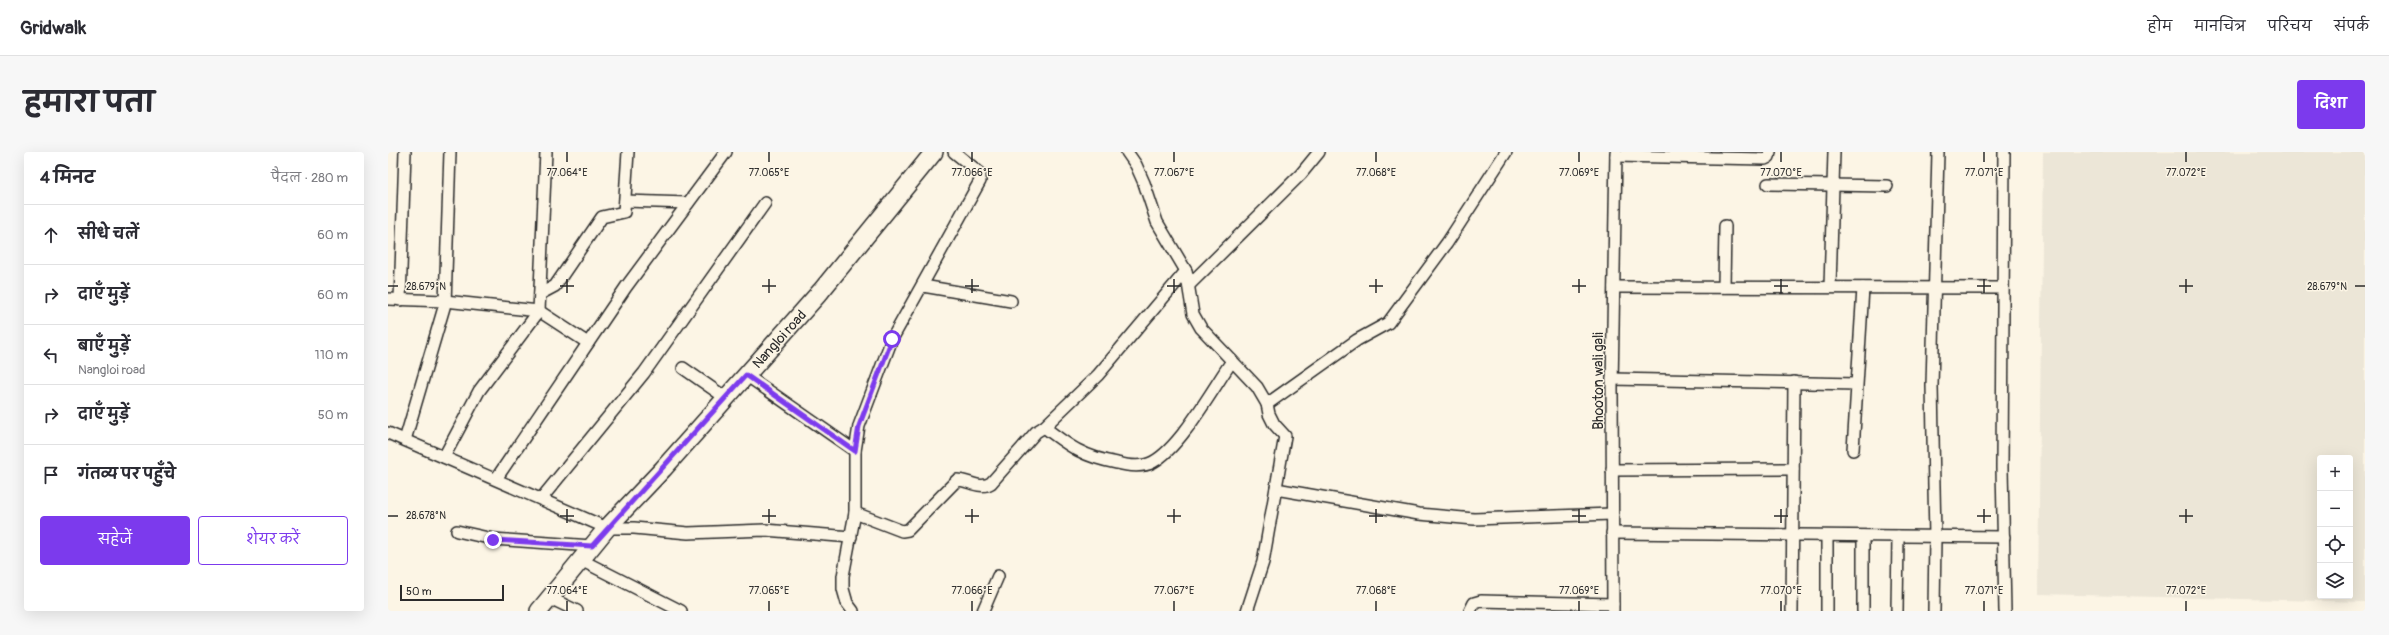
<!DOCTYPE html>
<html lang="hi">
<meta charset="utf-8">
<style>
:root{--surface:#fff;--page:#f7f7f7;--text:#2b2b33;--muted:#7c7c81;--line:#e1e1e2;--accent:#7c3aed}
body{margin:0;font-family:Pangolin,"Playpen Sans Deva",sans-serif;background:var(--page);color:var(--text)}
.controls{position:absolute;right:12px;bottom:12px;display:grid;overflow:hidden;border-radius:4px;box-shadow:0 4px 16px #0002}
.controls button{width:36px;height:36px;display:grid;place-items:center;padding:0;border:0;border-bottom:1px solid var(--line);background:var(--surface);color:var(--text);font:20px sans-serif}
.scale{position:absolute;left:12px;bottom:10px;width:104px;box-sizing:border-box;padding-left:4px;border:2px solid #2b2b2b;border-top:0;font-size:11px;line-height:14px;white-space:nowrap;color:#2b2b2b;-webkit-text-stroke:3px #fcf5e5;paint-order:stroke}
.stop{position:absolute;width:12px;height:12px;margin:-9px;border:3px solid #7c3aed;border-radius:50%;background:#fff}
.stop.end{background:#7c3aed;border-color:#fff;box-shadow:0 1px 4px #0008}
.list{margin:0;padding:0;list-style:none}
h2{display:flex;justify-content:space-between;align-items:center;height:52px;margin:0;padding:0 16px;font-size:17px}
h2 small{font-size:13px;font-weight:400;color:var(--muted)}
.list li{display:grid;grid-template-columns:26px 1fr auto;gap:12px;align-items:center;box-sizing:border-box;height:60px;padding:0 16px;border-top:1px solid var(--line)}
.list b{display:block;font-size:15px;white-space:nowrap}
.list p{margin:0;font-size:13px;white-space:nowrap;color:var(--muted)}
.list em{font-size:13px;font-style:normal;color:var(--muted)}
.actions{display:flex;gap:8px;padding:12px 16px}
.actions a{flex:1;padding:9px 0;border:1px solid var(--accent);border-radius:4px;text-align:center;font-size:14px;color:var(--accent)}
.actions .main{background:var(--accent);color:#fff}
.icon{flex:none;width:22px;height:22px;fill:none;stroke:currentColor;stroke-width:2;stroke-linecap:round;stroke-linejoin:round}
.map{position:relative;flex:none;width:1977px;height:459px;overflow:hidden;border-radius:4px}
header{display:flex;align-items:center;gap:24px;box-sizing:border-box;height:56px;padding:0 20px;background:var(--surface);border-bottom:1px solid var(--line)}
header strong{font-size:19px}
nav{display:flex;gap:22px;margin-inline-start:auto;font-size:14px}
.intro{display:flex;align-items:center;justify-content:space-between;box-sizing:border-box;height:96px;padding:0 24px}
h1{margin:0;font-size:28px}
.button{padding:10px 18px;border-radius:4px;background:var(--accent);color:#fff;font-size:14px;font-weight:700}
main{display:flex;gap:24px;padding:0 24px}
aside{flex:1;background:var(--surface);border-radius:4px;box-shadow:0 4px 16px #0002}
.map>svg:first-child{display:block}
.built{fill:#ece6d7;fill-rule:evenodd}
.lines{fill:none;stroke-linecap:round;stroke-linejoin:round}
.street-casing{stroke:#2b2b2b;stroke-width:14}
.primary-casing{stroke:#2b2b2b;stroke-width:20}
.street{stroke:#fcf5e5;stroke-width:11}
.primary{stroke:#fcf5e5;stroke-width:17}
.route{stroke:#7c3aed;stroke-width:5}
.ticks{fill:none;stroke:#2b2b2b;stroke-width:1.5}
.labels{text-anchor:middle;stroke-width:3;stroke-linejoin:round;paint-order:stroke}
.street-label{font-size:14px;fill:#2b2b2b;stroke:#fcf5e5}
.ticks-label{font-size:10px;text-anchor:middle;fill:#2b2b2b;stroke:#fcf5e5;stroke-width:3;stroke-linejoin:round;paint-order:stroke}
</style>
<header>
<strong>Gridwalk</strong>
<nav><a>होम</a><a>मानचित्र</a><a>परिचय</a><a>संपर्क</a></nav>
</header>
<div class="intro"><h1>हमारा पता</h1><a class="button">दिशा</a></div>
<main>
<aside>
<h2>4 मिनट<small>पैदल · 280 m</small></h2>
<ul class="list">
<li><svg class="icon" aria-label="ahead" viewBox="0 0 24 24"><path d="M12 20V5M6 11l6-6 6 6"/></svg><div><b>सीधे चलें</b></div><em>60 m</em></li>
<li><svg class="icon" aria-label="right" viewBox="0 0 24 24"><path d="M7 20v-9h11M14 6l5 5-5 5"/></svg><div><b>दाएँ मुड़ें</b></div><em>60 m</em></li>
<li><svg class="icon" aria-label="left" viewBox="0 0 24 24"><path d="M17 20v-9H6M10 6l-5 5 5 5"/></svg><div><b>बाएँ मुड़ें</b><p>Nangloi road</p></div><em>110 m</em></li>
<li><svg class="icon" aria-label="right" viewBox="0 0 24 24"><path d="M7 20v-9h11M14 6l5 5-5 5"/></svg><div><b>दाएँ मुड़ें</b></div><em>50 m</em></li>
<li><svg class="icon" aria-label="arrive" viewBox="0 0 24 24"><path d="M6 21V4h12l-3 4 3 4H6"/></svg><div><b>गंतव्य पर पहुँचे</b></div></li>
</ul>
<div class="actions"><a class="main">सहेजें</a><a>शेयर करें</a></div>
</aside>
<div class="map">
<svg width="1977" height="459" viewBox="0 0 1977 459">
<rect width="100%" height="100%" fill="#fcf5e5"/>
<filter id="ink" filterUnits="userSpaceOnUse"><feTurbulence type="fractalNoise" baseFrequency=".025" numOctaves="2"/><feDisplacementMap in="SourceGraphic" scale="8" xChannelSelector="R" yChannelSelector="G"/><feConvolveMatrix kernelMatrix="1 2 1 2 8 2 1 2 1" color-interpolation-filters="sRGB"/></filter>
<g filter="url(#ink)">
<!-- built -->
<path class="built" d="M 1655,0 L 1977,0 L 1977,450 L 1650,442 ZM 1932,306 L 1962,306 L 1962,444 L 1932,444 Z"/>
<g class="lines">
<!-- street casing -->
<g class="street-casing">
<g id="street">
<path d="M 739,0 L 748,13 L 756,31 L 769,70 L 798,119 L 805,162 L 813,176 L 869,235 L 879,252 L 881,262 L 886,272 L 897,284 L 875,410 L 859,459"/>
<path d="M 1616,0 L 1614,316 L 1617,459"/>
<path d="M 1228,4 L 1377,7 L 1381,5 L 1382,0"/>
<path d="M 1380,32 L 1499,34"/>
<path d="M 237,49 L 300,51"/>
<path d="M 798,119 L 710,223 L 656,275 C 682,295 696,305 729,311 C 741,314 754,316 765,310 C 793,295 825,236 844,209"/>
<path d="M 801,133 L 913,22 L 931,0"/>
<path d="M 535,134 L 623,149"/>
<path d="M 1226,135 L 1615,136"/>
<path d="M 1336,135 L 1337,74"/>
<path d="M 1442,135 L 1446,0"/>
<path d="M 152,142 L 167,134 L 214,65 L 236,60 L 240,0"/>
<path d="M 0,147 L 57,149 L 151,159 L 200,191"/>
<path d="M 12,148 L 17,0"/>
<path d="M 295,216 L 338,246"/>
<path d="M 358,223 L 467,299"/>
<path d="M 1224,227 L 1468,232"/>
<path d="M 879,252 L 969,188 L 1000,171 L 1059,91 L 1118,0"/>
<path d="M 0,281 L 219,376 L 246,376 L 300,381 L 377,378 L 463,385"/>
<path d="M 17,288 L 57,152 L 62,0"/>
<path d="M 1465,298 L 1475,136"/>
<path d="M 56,305 L 91,239 L 151,159 L 158,0"/>
<path d="M 1224,318 L 1405,317"/>
<path d="M 108,327 L 238,135 L 338,0"/>
<path d="M 888,337 L 1031,362 L 1086,367 L 1224,362"/>
<path d="M 153,347 L 256,221 L 377,51"/>
<path d="M 467,361 L 514,379 L 520,378 L 569,328 C 580,328 592,338 603,331 L 648,280 L 656,275"/>
<path d="M 69,379 L 105,387 L 204,394"/>
<path d="M 1224,381 L 1616,385"/>
<path d="M 1439,384 L 1439,459"/>
<path d="M 1475,384 L 1475,459"/>
<path d="M 193,408 L 293,459"/>
<path d="M 162,446 L 189,459"/>
<path d="M 465,459 L 459,451 L 455,437 L 455,424 L 467,361 L 467,299 L 471,274 L 504,187 L 592,29 L 592,21 L 566,0"/>
<path d="M 595,459 L 610,424"/>
<path d="M 1082,459 L 1086,451 L 1093,449 L 1225,452"/>
<path d="M 1225,459 L 1224,235 L 1228,0"/>
<path d="M 1404,459 L 1406,230"/>
<path d="M 1509,459 L 1510,384"/>
<path d="M 1546,459 L 1547,385 L 1544,234 L 1550,0"/>
</g>
</g>
<!-- primary casing -->
<g class="primary-casing">
<path id="primary" d="M 151,459 L 219,376 L 275,317 L 433,139 L 546,0"/>
</g>
<!-- street -->
<use href="#street" class="street"/>
<!-- primary -->
<use href="#primary" class="primary"/>
</g>
</g>
<g class="lines" filter="url(#ink)">
<!-- route -->
<path class="route" d="M 105,388 L 204,394 L 358,223 L 467,299 L 471,274 L 504,187"/>
</g>
<!-- ticks -->
<path class="ticks" d="M 179,0 L 179,10M 381,0 L 381,10M 584,0 L 584,10M 786,0 L 786,10M 988,0 L 988,10M 1191,0 L 1191,10M 1393,0 L 1393,10M 1596,0 L 1596,10M 1798,0 L 1798,10M 179,127 L 179,141M 381,127 L 381,141M 584,127 L 584,141M 786,127 L 786,141M 988,127 L 988,141M 1191,127 L 1191,141M 1393,127 L 1393,141M 1596,127 L 1596,141M 1798,127 L 1798,141M 0,134 L 10,134M 172,134 L 186,134M 374,134 L 388,134M 577,134 L 591,134M 779,134 L 793,134M 981,134 L 995,134M 1184,134 L 1198,134M 1386,134 L 1400,134M 1589,134 L 1603,134M 1791,134 L 1805,134M 1967,134 L 1977,134M 179,357 L 179,371M 381,357 L 381,371M 584,357 L 584,371M 786,357 L 786,371M 988,357 L 988,371M 1191,357 L 1191,371M 1393,357 L 1393,371M 1596,357 L 1596,371M 1798,357 L 1798,371M 0,364 L 10,364M 172,364 L 186,364M 374,364 L 388,364M 577,364 L 591,364M 779,364 L 793,364M 981,364 L 995,364M 1184,364 L 1198,364M 1386,364 L 1400,364M 1589,364 L 1603,364M 1791,364 L 1805,364M 179,449 L 179,459M 381,449 L 381,459M 584,449 L 584,459M 786,449 L 786,459M 988,449 L 988,459M 1191,449 L 1191,459M 1393,449 L 1393,459M 1596,449 L 1596,459M 1798,449 L 1798,459"/>
<g class="labels">
<!-- street labels -->
<g class="street-label">
<text transform="translate(391 187) rotate(-48)" y="5">Nangloi road</text>
<text transform="translate(1210 229) rotate(-90)" y="5">Bhooton wali gali</text>
</g>
</g>
<g class="ticks-label">
<text x="179" y="24">77.064°E</text>
<text x="381" y="24">77.065°E</text>
<text x="584" y="24">77.066°E</text>
<text x="786" y="24">77.067°E</text>
<text x="988" y="24">77.068°E</text>
<text x="1191" y="24">77.069°E</text>
<text x="1393" y="24">77.070°E</text>
<text x="1596" y="24">77.071°E</text>
<text x="1798" y="24">77.072°E</text>
<text x="38" y="138">28.679°N</text>
<text x="1939" y="138">28.679°N</text>
<text x="38" y="367">28.678°N</text>
<text x="179" y="442">77.064°E</text>
<text x="381" y="442">77.065°E</text>
<text x="584" y="442">77.066°E</text>
<text x="786" y="442">77.067°E</text>
<text x="988" y="442">77.068°E</text>
<text x="1191" y="442">77.069°E</text>
<text x="1393" y="442">77.070°E</text>
<text x="1596" y="442">77.071°E</text>
<text x="1798" y="442">77.072°E</text>
</g>
</svg>
<div class="controls">
<button>+</button>
<button>−</button>
<button><svg class="icon" aria-label="locate" viewBox="0 0 24 24"><circle cx="12" cy="12" r="6"/><path d="M12 2v4M12 18v4M2 12h4M18 12h4"/></svg></button>
<button><svg class="icon" aria-label="layers" viewBox="0 0 24 24"><path d="M12 4l9 5-9 5-9-5zM3 14l9 5 9-5"/></svg></button>
</div>
<div class="scale">50 m</div>
<div class="stop" style="left:504px;top:187px"></div>
<div class="stop end" style="left:105px;top:388px"></div>
</div>
</main>
